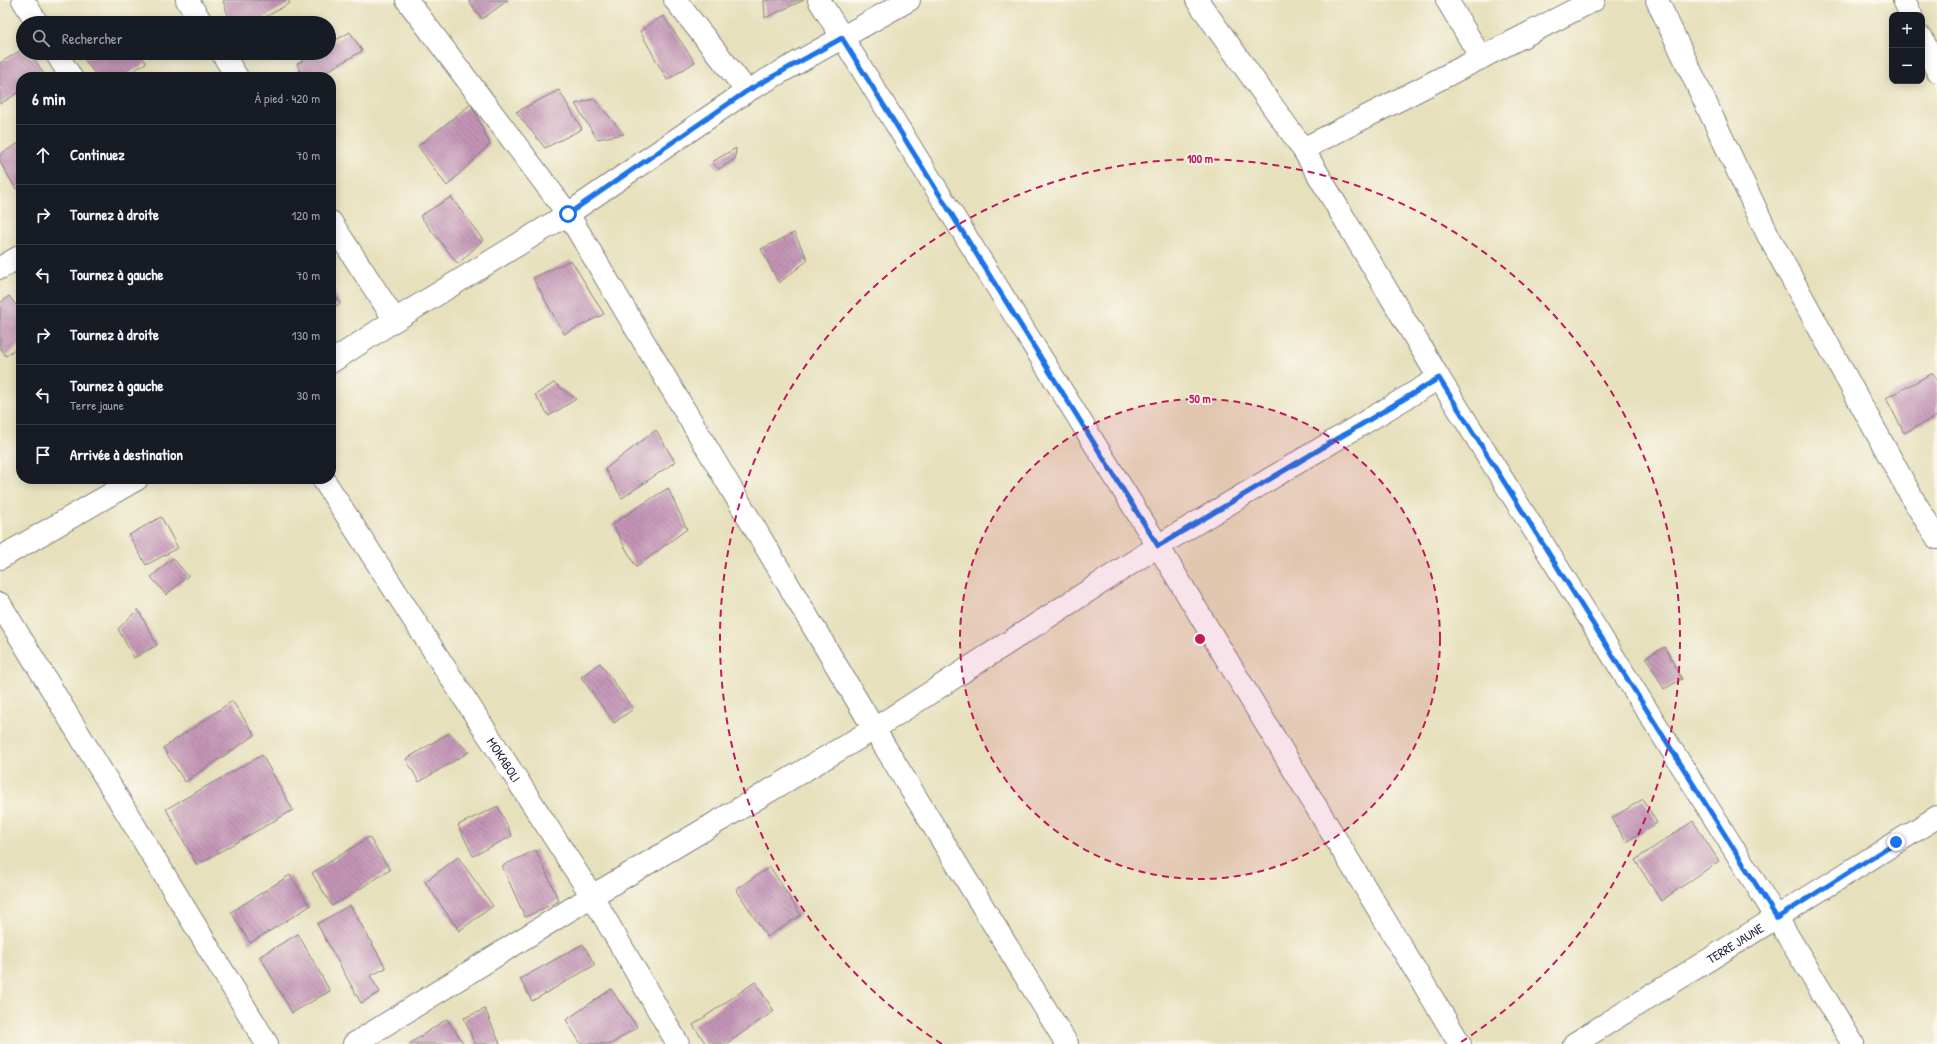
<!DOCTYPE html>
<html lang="fr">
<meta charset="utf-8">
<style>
:root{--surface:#171b24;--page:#242831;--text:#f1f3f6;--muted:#9ea1a6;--line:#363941}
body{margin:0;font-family:"Patrick Hand",sans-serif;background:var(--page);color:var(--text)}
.controls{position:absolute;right:12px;top:12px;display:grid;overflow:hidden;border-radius:8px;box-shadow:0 2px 10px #0003}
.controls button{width:36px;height:36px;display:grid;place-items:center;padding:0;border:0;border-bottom:1px solid var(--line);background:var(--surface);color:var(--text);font:20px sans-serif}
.stop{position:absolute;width:12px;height:12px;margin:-9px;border:3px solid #1a73e8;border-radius:50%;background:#fff}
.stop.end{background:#1a73e8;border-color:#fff;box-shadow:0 1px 4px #0008}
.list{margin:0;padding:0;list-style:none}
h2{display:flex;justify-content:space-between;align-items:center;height:52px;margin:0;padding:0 16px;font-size:17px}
h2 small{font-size:13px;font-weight:400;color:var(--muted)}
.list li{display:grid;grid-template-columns:26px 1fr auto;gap:12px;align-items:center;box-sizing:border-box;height:60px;padding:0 16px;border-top:1px solid var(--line)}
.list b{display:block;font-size:15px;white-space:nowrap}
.list p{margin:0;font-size:13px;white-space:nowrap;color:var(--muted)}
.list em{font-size:13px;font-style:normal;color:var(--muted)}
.icon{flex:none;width:22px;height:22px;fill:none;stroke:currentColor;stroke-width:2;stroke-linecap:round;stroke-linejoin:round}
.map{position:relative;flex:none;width:1937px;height:1044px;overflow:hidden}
.search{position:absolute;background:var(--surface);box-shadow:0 2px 10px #0003;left:16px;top:16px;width:320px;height:44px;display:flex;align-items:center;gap:10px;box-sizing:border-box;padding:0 14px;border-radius:22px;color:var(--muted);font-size:15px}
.panel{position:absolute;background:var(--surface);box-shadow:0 2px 10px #0003;left:16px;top:72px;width:320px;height:412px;border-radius:16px}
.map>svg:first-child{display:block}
.building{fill:url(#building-back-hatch)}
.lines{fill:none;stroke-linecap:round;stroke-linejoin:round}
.minor-casing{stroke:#84817c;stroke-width:24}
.minor{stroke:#fff;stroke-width:22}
.route{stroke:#1a73e8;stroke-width:5}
.ring{fill:none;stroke:#c2185b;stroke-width:2;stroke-dasharray:7 5}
.labels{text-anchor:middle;stroke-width:3.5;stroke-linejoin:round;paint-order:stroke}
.street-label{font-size:13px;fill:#22223b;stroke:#fbf7ec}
.centre{fill:#c2185b;stroke:#fbf7ec;stroke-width:2}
.ring-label{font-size:12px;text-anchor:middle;font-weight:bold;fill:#c2185b;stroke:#fbf7ec;stroke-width:3.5;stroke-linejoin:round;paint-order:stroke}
</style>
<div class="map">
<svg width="1937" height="1044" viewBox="0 0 1937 1044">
<defs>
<pattern id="building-back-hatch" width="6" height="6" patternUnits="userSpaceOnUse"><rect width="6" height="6" fill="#c394b6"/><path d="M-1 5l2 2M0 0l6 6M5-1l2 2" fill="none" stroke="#9e7895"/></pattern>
</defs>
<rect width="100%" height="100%" fill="#fbf7ec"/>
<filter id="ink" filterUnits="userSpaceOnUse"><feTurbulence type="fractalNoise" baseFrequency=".025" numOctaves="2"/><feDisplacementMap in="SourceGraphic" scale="8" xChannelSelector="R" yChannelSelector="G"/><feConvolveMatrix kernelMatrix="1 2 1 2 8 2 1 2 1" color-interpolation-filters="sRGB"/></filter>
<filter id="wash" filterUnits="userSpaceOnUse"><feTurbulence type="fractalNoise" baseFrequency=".012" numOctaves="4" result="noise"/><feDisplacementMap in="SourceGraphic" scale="16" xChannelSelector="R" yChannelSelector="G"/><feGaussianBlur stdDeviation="0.9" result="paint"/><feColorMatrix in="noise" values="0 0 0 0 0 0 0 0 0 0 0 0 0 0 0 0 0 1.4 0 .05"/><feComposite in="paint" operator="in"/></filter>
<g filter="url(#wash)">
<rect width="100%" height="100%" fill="#e6e0bc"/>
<g id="blocks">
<!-- building -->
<g class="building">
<path d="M 225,0 L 288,0 L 290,3 L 255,23 L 231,23 L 223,1 Z"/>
<path d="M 468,0 L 508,0 L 482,19 Z"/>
<path d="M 764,0 L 804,0 L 765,18 Z"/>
<path d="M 663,16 L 695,62 L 667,80 L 640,31 Z"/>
<path d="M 350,32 L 362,51 L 317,77 L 302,77 L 297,64 L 315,53 L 329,53 L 329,44 Z"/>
<path d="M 23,49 L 23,53 L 31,53 L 45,76 L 21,77 L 21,91 L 0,104 L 0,63 Z"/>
<path d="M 97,53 L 140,53 L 146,63 L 123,77 L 97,77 L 85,60 Z"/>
<path d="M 559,90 L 582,129 L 545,148 L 516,112 Z"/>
<path d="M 594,99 L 624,134 L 597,139 L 575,104 Z"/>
<path d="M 471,104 L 490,144 L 447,186 L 418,146 Z"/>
<path d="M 21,142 L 21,186 L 16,189 L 0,162 L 0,154 Z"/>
<path d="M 736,148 L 735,159 L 719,169 L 712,162 Z"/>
<path d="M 451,197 L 483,240 L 458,264 L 420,216 Z"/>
<path d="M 794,233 L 808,260 L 779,283 L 761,249 Z"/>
<path d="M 571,260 L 604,314 L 564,334 L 533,278 Z"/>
<path d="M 331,285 L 340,304 L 331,308 Z"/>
<path d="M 9,296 L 21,312 L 21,344 L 6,356 L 0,348 L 0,303 Z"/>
<path d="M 1933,373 L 1937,381 L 1937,416 L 1904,433 L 1886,398 Z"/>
<path d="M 554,383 L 576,399 L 549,416 L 535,395 Z"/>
<path d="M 656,430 L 675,462 L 622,498 L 605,469 Z"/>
<path d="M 668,488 L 687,529 L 636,567 L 612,524 Z"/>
<path d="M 161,517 L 178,548 L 146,565 L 129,535 Z"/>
<path d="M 173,558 L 188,576 L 166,595 L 151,577 Z"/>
<path d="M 138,609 L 157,645 L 134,658 L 118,629 Z"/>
<path d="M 1665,647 L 1682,679 L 1664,689 L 1646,657 Z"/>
<path d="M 600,663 L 633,709 L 614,723 L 581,677 Z"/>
<path d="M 232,701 L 255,735 L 185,782 L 163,748 Z"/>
<path d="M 449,733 L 469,752 L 419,782 L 406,759 Z"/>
<path d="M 262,755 L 293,810 L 197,865 L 166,809 Z"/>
<path d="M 1643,799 L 1657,823 L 1626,842 L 1612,818 Z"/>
<path d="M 498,806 L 512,836 L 473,856 L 458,825 Z"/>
<path d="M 1693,821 L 1719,861 L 1661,901 L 1635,860 Z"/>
<path d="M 369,837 L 390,870 L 332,906 L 312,873 Z"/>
<path d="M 536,850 L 559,901 L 525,917 L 502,866 Z"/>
<path d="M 458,857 L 493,906 L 459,931 L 425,882 Z"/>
<path d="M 770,867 L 801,915 L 767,937 L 736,889 Z"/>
<path d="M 290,875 L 310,906 L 250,943 L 231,912 Z"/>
<path d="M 350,905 L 386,968 L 370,976 L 380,992 L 361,1003 L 317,924 Z"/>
<path d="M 298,934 L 330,991 L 292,1013 L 260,956 Z"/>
<path d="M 583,944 L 595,965 L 532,1001 L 520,979 Z"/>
<path d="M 755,982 L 774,1011 L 726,1044 L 706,1044 L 693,1025 Z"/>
<path d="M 611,989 L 637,1027 L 611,1044 L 581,1044 L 566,1020 Z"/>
<path d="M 485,1009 L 500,1044 L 475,1044 L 464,1018 Z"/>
<path d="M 447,1019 L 464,1044 L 409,1044 Z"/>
</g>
</g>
</g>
<g filter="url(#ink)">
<use href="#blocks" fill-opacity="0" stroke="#84817c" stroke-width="1"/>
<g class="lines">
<!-- minor casing -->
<g class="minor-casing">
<g id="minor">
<path d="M 23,0 L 37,23"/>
<path d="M 187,0 L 202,23"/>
<path d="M 407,0 L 568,214 L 874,729 L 1067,1044"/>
<path d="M 675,0 L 747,91"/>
<path d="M 819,0 L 1158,546 L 1460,1044"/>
<path d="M 1197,0 L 1303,149 L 1439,378 L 1777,918 L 1853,1044"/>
<path d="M 1447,0 L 1481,58"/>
<path d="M 1657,0 L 1768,235 L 1914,501 L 1937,538"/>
<path d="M 1904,0 L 1911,15"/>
<path d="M 1922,38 L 1937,71"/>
<path d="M 56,53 L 71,77"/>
<path d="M 222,53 L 237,77"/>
<path d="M 1303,149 L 1594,0"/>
<path d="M 331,222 L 395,320"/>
<path d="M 0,268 L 21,256"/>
<path d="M 331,362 L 395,320 L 568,214 L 747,91 L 909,0"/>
<path id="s1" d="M 323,479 L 592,896 L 678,1044"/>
<path d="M 0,558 L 137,479"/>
<path d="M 0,604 L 267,1044"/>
<path d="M 354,1044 L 592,896 L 874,729 L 1158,546 L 1439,378"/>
<path id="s2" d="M 1574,1044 L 1937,817"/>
</g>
</g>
<!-- minor -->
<use href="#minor" class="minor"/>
</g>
</g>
<g class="lines" filter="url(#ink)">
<!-- route -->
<path class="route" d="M 568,214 L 747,91 L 842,38 L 1158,546 L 1439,378 L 1777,918 L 1896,842"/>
</g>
<!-- distance rings -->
<circle cx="1200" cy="639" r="240" fill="#c2185b" fill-opacity=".12"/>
<g class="ring">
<circle cx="1200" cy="639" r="240"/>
<path d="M942 1044A480 480 0 1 1 1458 1044"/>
</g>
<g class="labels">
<!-- street labels -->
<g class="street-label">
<text dy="5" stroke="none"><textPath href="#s1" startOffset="334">MOKABOLI</textPath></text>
<text dy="5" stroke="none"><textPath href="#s2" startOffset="190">TERRE JAUNE</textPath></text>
</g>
</g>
<circle cx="1200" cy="639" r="6" class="centre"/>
<g class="ring-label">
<text x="1200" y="163">100 m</text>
<text x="1200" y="403">50 m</text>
</g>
</svg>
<div class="controls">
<button>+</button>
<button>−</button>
</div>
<div class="stop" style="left:568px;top:214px"></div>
<div class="stop end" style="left:1896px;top:842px"></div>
<div class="search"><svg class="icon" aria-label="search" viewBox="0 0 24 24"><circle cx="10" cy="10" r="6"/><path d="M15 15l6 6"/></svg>Rechercher</div>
<section class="panel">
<h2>6 min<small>À pied · 420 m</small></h2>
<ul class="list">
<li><svg class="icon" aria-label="ahead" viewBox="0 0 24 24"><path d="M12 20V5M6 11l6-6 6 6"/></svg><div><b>Continuez</b></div><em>70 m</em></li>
<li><svg class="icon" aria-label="right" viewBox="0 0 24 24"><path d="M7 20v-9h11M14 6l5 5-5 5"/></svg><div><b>Tournez à droite</b></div><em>120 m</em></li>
<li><svg class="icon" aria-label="left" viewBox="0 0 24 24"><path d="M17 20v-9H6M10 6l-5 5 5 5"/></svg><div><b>Tournez à gauche</b></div><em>70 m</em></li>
<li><svg class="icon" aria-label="right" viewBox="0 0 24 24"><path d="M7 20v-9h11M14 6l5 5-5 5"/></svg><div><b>Tournez à droite</b></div><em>130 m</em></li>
<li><svg class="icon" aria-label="left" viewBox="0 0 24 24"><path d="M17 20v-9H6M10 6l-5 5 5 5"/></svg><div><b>Tournez à gauche</b><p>Terre jaune</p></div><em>30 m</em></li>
<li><svg class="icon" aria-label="arrive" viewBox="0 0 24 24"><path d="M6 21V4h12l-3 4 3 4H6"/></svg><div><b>Arrivée à destination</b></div></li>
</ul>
</section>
</div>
